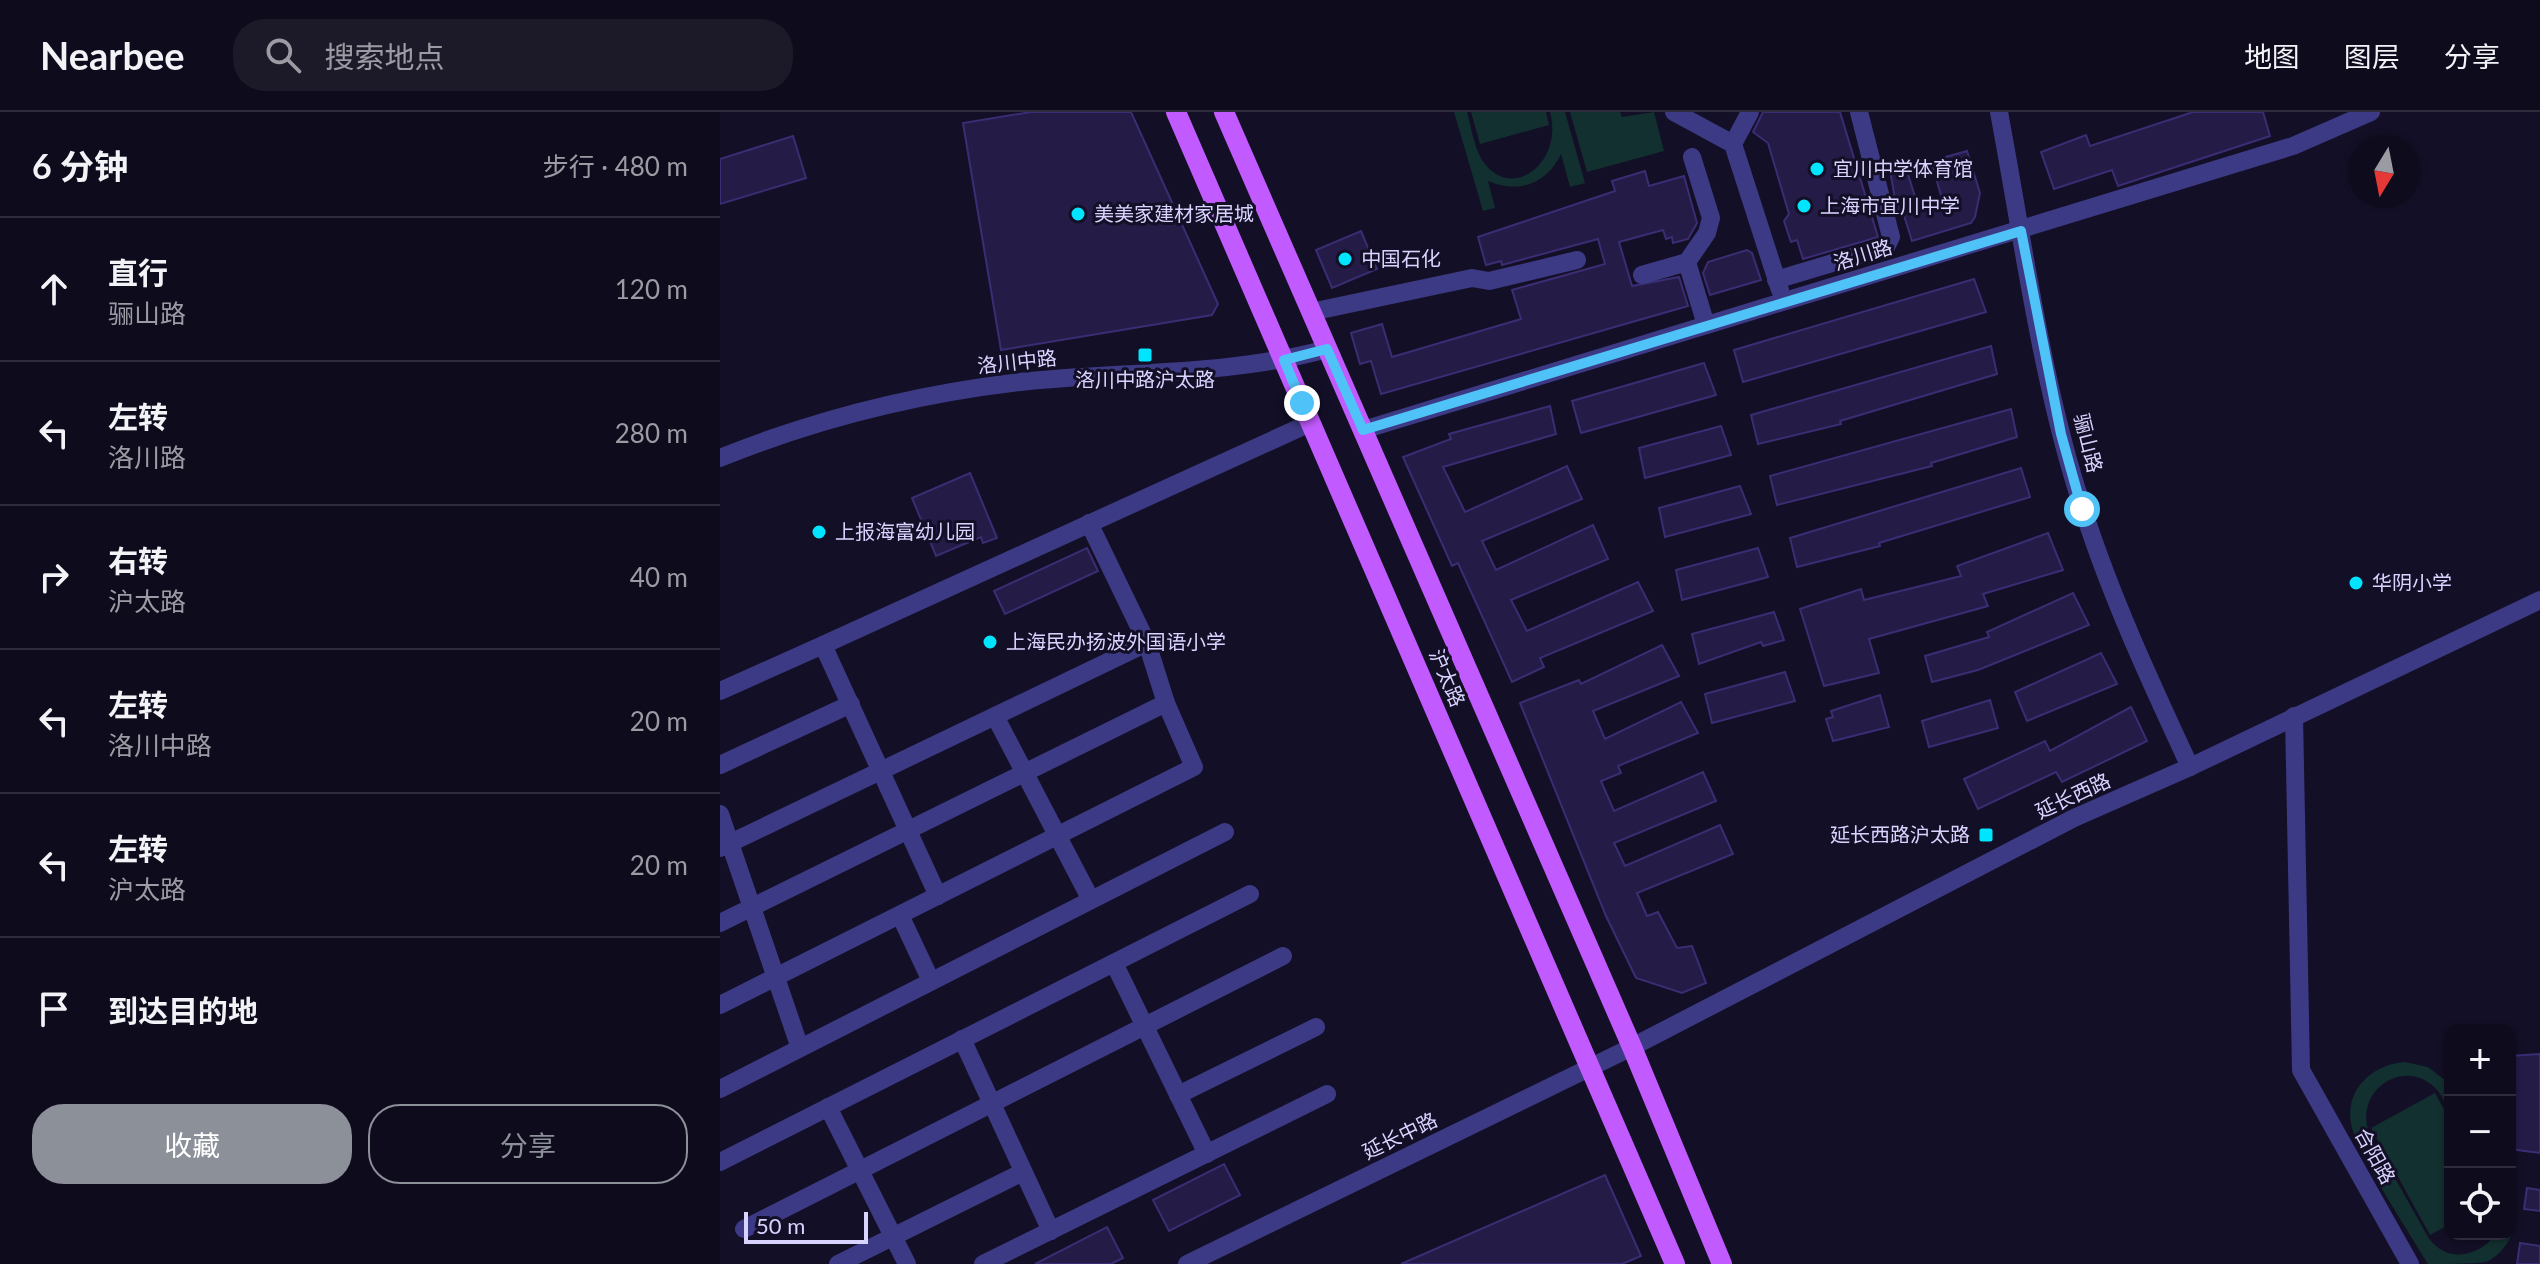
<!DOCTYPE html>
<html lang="zh">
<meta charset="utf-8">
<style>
:root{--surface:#0e0b1c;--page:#1c1929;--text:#f1f3f6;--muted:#9b9ba3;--line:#2e2b3b;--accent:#8c9099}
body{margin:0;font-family:Lato,"Noto Sans SC",sans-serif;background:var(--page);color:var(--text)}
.controls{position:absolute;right:24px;bottom:24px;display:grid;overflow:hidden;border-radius:16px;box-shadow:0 2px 6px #0004}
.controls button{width:72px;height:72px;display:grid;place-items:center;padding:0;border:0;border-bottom:2px solid var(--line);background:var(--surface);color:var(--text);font:40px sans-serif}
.compass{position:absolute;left:1628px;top:24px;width:72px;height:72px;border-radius:50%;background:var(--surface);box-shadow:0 2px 6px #0004;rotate:190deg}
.scale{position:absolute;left:24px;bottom:20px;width:124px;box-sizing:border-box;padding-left:8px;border:4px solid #d9d4ff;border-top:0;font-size:22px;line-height:28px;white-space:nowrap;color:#d9d4ff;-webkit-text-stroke:6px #130f26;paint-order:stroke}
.stop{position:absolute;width:24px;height:24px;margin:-18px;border:6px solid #4fc3f7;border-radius:50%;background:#fff}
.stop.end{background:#4fc3f7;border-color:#fff;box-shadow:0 2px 8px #0008}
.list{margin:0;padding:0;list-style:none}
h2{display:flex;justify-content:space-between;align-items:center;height:104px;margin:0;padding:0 32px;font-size:34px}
h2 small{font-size:26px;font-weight:400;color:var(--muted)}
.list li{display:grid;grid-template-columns:52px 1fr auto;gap:24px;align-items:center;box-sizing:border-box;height:144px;padding:0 32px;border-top:2px solid var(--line)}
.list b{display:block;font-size:30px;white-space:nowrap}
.list p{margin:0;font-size:26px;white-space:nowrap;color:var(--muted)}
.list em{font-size:26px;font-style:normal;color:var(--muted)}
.actions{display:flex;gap:16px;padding:24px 32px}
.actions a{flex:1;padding:18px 0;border:2px solid var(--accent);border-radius:32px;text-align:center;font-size:28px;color:var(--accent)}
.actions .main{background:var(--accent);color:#fff}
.icon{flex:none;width:44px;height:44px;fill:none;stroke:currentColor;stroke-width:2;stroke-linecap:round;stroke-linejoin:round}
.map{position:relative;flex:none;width:1820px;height:1152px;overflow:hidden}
header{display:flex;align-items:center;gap:48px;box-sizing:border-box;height:112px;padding:0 40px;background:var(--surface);border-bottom:2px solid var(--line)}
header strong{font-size:38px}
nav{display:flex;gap:44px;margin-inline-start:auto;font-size:28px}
.search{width:560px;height:72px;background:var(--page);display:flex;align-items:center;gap:20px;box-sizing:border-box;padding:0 28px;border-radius:32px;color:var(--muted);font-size:30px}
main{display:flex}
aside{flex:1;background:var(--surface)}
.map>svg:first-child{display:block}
.green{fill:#12302f}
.building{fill:#241b47;stroke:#3b2d73;stroke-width:2}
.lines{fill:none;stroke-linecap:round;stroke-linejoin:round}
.minor{stroke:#3d3a85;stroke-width:18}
.major{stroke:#c25bff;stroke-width:20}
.route{stroke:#4fc3f7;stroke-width:10}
.poi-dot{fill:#00e5ff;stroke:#130f26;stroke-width:3}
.labels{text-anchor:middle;stroke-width:6;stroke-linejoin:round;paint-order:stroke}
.poi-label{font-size:20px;fill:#d9d4ff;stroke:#130f26;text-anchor:start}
.street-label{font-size:20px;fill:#d9d4ff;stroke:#130f26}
</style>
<header>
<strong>Nearbee</strong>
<div class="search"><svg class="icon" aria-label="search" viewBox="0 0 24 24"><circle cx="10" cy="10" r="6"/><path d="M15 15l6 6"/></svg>搜索地点</div>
<nav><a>地图</a><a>图层</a><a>分享</a></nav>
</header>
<main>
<aside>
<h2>6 分钟<small>步行 · 480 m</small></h2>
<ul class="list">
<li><svg class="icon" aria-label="ahead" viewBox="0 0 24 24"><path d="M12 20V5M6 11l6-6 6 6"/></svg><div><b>直行</b><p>骊山路</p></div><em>120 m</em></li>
<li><svg class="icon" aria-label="left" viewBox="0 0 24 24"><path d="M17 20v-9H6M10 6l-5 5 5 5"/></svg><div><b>左转</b><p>洛川路</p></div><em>280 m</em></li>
<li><svg class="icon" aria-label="right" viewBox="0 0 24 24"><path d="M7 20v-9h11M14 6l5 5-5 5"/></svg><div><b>右转</b><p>沪太路</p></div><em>40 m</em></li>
<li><svg class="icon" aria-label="left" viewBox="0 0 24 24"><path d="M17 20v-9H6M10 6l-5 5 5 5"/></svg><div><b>左转</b><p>洛川中路</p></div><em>20 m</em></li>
<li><svg class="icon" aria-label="left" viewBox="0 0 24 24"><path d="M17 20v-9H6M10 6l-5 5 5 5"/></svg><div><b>左转</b><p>沪太路</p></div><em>20 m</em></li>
<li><svg class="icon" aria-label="arrive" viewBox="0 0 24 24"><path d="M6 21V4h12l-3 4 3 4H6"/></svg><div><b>到达目的地</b></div></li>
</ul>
<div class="actions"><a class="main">收藏</a><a>分享</a></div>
</aside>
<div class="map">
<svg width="1820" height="1152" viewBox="0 0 1820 1152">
<rect width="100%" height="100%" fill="#130f26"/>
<!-- green -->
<g class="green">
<path d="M 734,0 L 747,0 C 751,15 754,34 762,48 C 790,91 844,52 830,0 L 845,0 L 865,71 L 850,75 L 841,42 C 827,72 798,82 768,69 L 775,96 L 763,99 Z"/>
<path d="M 751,0 L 826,0 L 829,13 L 760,32 Z"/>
<path d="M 850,0 L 900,0 L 902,5 L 934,0 L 944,39 L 867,60 Z"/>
<path d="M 1685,950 L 1708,955 L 1730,972 L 1730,1001 C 1726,994 1723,985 1718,979 C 1688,944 1636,975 1648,1018 L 1708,1125 C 1726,1152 1759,1145 1776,1122 L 1790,1122 L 1790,1077 C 1803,1102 1793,1138 1766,1150 C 1751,1152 1724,1152 1708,1152 C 1691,1123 1634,1037 1631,1011 C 1625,976 1654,952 1685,950 Z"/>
<path d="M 1715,981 L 1730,1008 L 1730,1112 L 1710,1123 L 1651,1016 Z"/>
</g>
<!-- building -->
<g class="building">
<path d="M 311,0 L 411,0 L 498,192 L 492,203 L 281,238 L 243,11 Z"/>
<path d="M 1043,0 L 1120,0 L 1158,125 L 1083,147 L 1077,128 L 1071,130 L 1064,109 L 1069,102 L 1048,31 L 1033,20 Z"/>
<path d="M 1473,0 L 1543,0 L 1550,24 L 1398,74 L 1392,58 L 1334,77 L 1321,40 L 1366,23 L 1370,34 Z"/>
<path d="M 73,24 L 86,66 L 0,92 L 0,47 Z"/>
<path d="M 1247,39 L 1260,81 L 1255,105 L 1251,111 L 1192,129 L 1182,97 L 1177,99 L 1170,58 L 1185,53 L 1199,97 L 1223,90 L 1213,56 L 1225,53 L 1222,46 Z"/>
<path d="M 925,59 L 929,74 L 964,64 L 977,111 L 968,127 L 953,131 L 952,125 L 946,127 L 943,118 L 899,130 L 912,174 L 959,165 L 968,194 L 661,282 L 651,249 L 640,252 L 631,221 L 662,212 L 672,245 L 801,207 L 792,178 L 885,152 L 878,127 L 782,153 L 781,149 L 766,153 L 758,125 L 895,79 L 892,69 Z"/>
<path d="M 641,119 L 657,157 L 612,176 L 596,138 Z"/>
<path d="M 1027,138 L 1032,141 L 1041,168 L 990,183 L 983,161 L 988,150 Z"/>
<path d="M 1254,167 L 1266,200 L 1023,270 L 1014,238 Z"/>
<path d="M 1271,234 L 1277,262 L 1120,309 L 1121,312 L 1038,332 L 1031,303 Z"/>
<path d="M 984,251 L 996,283 L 861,321 L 852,289 Z"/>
<path d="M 830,294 L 836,322 L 723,355 L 745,400 L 847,354 L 862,387 L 762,429 L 776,458 L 873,413 L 888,447 L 791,488 L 807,519 L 918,470 L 933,499 L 820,546 L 824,555 L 792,570 L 738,451 L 732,454 L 683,345 L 731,327 L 729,322 Z"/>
<path d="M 1291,297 L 1297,325 L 1211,351 L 1212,354 L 1057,393 L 1050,364 Z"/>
<path d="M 1001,314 L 1011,343 L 925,366 L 919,336 Z"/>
<path d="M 1301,356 L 1310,385 L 1159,431 L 1160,434 L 1077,455 L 1070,426 Z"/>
<path d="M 250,361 L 277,426 L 263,431 L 261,425 L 216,444 L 192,386 Z"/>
<path d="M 1020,374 L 1031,402 L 945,425 L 939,396 Z"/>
<path d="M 1328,421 L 1343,458 L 1263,482 L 1268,494 L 1149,527 L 1159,561 L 1104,574 L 1080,497 L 1141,477 L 1144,488 L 1241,464 L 1237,454 Z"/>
<path d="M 367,436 L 378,459 L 285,502 L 274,479 Z"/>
<path d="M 1038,436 L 1048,465 L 962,488 L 956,458 Z"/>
<path d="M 1353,481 L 1369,513 L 1258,558 L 1212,570 L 1205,544 L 1269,525 L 1267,520 Z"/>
<path d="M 1054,500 L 1064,528 L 1043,534 L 1041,530 L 979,552 L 972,522 Z"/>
<path d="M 942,533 L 959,564 L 873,599 L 885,627 L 961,590 L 978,621 L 898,654 L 901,661 L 881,669 L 894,699 L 983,660 L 996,689 L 894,731 L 905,754 L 1000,713 L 1013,742 L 917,781 L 927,804 L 938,800 L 957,836 L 972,834 L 986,871 L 962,881 L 916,866 L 886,804 L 800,591 L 859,568 L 861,572 Z"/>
<path d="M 1381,541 L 1397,572 L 1307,609 L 1295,580 Z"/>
<path d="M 1065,560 L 1075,589 L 992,611 L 985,582 Z"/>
<path d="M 1160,583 L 1169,615 L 1113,629 L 1106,607 L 1113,605 L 1111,599 Z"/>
<path d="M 1270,588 L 1278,616 L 1209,635 L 1202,609 Z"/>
<path d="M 1411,595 L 1427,629 L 1342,670 L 1336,660 L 1258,697 L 1244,667 L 1325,629 L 1330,639 Z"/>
<path d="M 1820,942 L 1820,1041 L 1790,1037 L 1790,944 Z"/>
<path d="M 504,1052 L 520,1083 L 449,1119 L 433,1088 Z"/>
<path d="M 885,1063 L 921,1144 L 902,1152 L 681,1152 Z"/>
<path d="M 1807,1076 L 1820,1078 L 1820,1099 L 1804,1097 Z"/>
<path d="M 387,1115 L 403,1146 L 391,1152 L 315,1152 Z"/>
<path d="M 1800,1131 L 1820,1134 L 1820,1152 L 1797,1152 Z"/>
</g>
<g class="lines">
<!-- minor -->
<g class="minor">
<path d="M 954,0 L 1013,32 L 1060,178"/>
<path d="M 1279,0 C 1303,128 1322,274 1363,397 C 1391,485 1431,571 1470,655"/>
<path d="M 1013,32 L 1030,0"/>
<path d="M 972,45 L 991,106 L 987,121 L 967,150 L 986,213"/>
<path d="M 922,163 L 967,150"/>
<path d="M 1056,168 L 1166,135 L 1171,125 L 1139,0"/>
<path d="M 591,200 L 752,166 L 769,169 L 857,148"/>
<path d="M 643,318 L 1573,34 L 1651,0"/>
<path d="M 0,346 C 96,307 197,282 300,270 C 401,259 508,264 607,237"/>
<path d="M 0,579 L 103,533"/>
<path d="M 275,604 L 371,788"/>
<path d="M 1574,604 L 1581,958 L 1690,1152"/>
<path d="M 0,653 L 131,592"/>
<path d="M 0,702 L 80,936"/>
<path d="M 0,736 L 427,531"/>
<path d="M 218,784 L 103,533 L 590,311"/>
<path d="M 180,803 L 211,869"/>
<path d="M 0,811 L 446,591"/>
<path d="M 394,851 L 487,1042"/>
<path d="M 0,893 L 474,655 L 446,591 L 427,531 L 369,411"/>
<path d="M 242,927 L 331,1119"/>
<path d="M 0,977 L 505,720"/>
<path d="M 458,983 L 596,915"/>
<path d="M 108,995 L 187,1152"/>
<path d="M 0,1050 L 530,782"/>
<path d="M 24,1117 L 563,844"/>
<path d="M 118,1152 L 303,1060"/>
<path d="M 263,1152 L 607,982"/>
<path d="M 467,1152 L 912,935 L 1354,706 L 1470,655 L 1820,488"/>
</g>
<!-- major -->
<g class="major">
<path d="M 456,0 L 955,1152"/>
<path d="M 504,0 L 912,935 L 1002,1152"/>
</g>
</g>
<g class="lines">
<!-- route -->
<path class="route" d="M 582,291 L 564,248 L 607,237 L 643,318 L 1301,119 L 1341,322 L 1362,397"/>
</g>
<!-- markers -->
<g class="poi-dot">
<circle cx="1097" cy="57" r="8"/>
<circle cx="1084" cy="94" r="8"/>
<circle cx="358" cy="102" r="8"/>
<circle cx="625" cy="147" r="8"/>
<rect x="417" y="235" width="16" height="16" rx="4"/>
<circle cx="99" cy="420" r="8"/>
<circle cx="1636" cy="471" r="8"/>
<circle cx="270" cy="530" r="8"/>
<rect x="1258" y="715" width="16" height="16" rx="4"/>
</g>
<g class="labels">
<!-- poi labels -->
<g class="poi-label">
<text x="1113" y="64">宜川中学体育馆</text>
<text x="1100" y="101">上海市宜川中学</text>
<text x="374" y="109">美美家建材家居城</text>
<text x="641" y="154">中国石化</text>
<text x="425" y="275" text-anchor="middle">洛川中路沪太路</text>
<text x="115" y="427">上报海富幼儿园</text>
<text x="1652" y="478">华阴小学</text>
<text x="286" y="537">上海民办扬波外国语小学</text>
<text x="1250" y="730" text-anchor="end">延长西路沪太路</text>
</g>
<!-- street labels -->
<g class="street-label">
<text transform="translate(1143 143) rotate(-17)" y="7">洛川路</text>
<text transform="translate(297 250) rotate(-6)" y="7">洛川中路</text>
<text transform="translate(1368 331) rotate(76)" y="7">骊山路</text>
<text transform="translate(727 566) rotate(67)" y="7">沪太路</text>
<text transform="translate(1353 684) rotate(-25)" y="7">延长西路</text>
<text transform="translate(680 1024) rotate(-26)" y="7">延长中路</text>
<text transform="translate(1655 1044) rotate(61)" y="7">合阳路</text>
</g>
</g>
</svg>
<div class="controls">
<button>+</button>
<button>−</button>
<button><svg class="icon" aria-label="locate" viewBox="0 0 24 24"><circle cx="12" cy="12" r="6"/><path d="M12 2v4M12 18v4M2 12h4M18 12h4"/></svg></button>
</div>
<svg class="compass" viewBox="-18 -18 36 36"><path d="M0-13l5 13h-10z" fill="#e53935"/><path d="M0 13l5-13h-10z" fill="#9b9ba3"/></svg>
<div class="scale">50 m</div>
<div class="stop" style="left:1362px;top:397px"></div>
<div class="stop end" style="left:582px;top:291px"></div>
</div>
</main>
